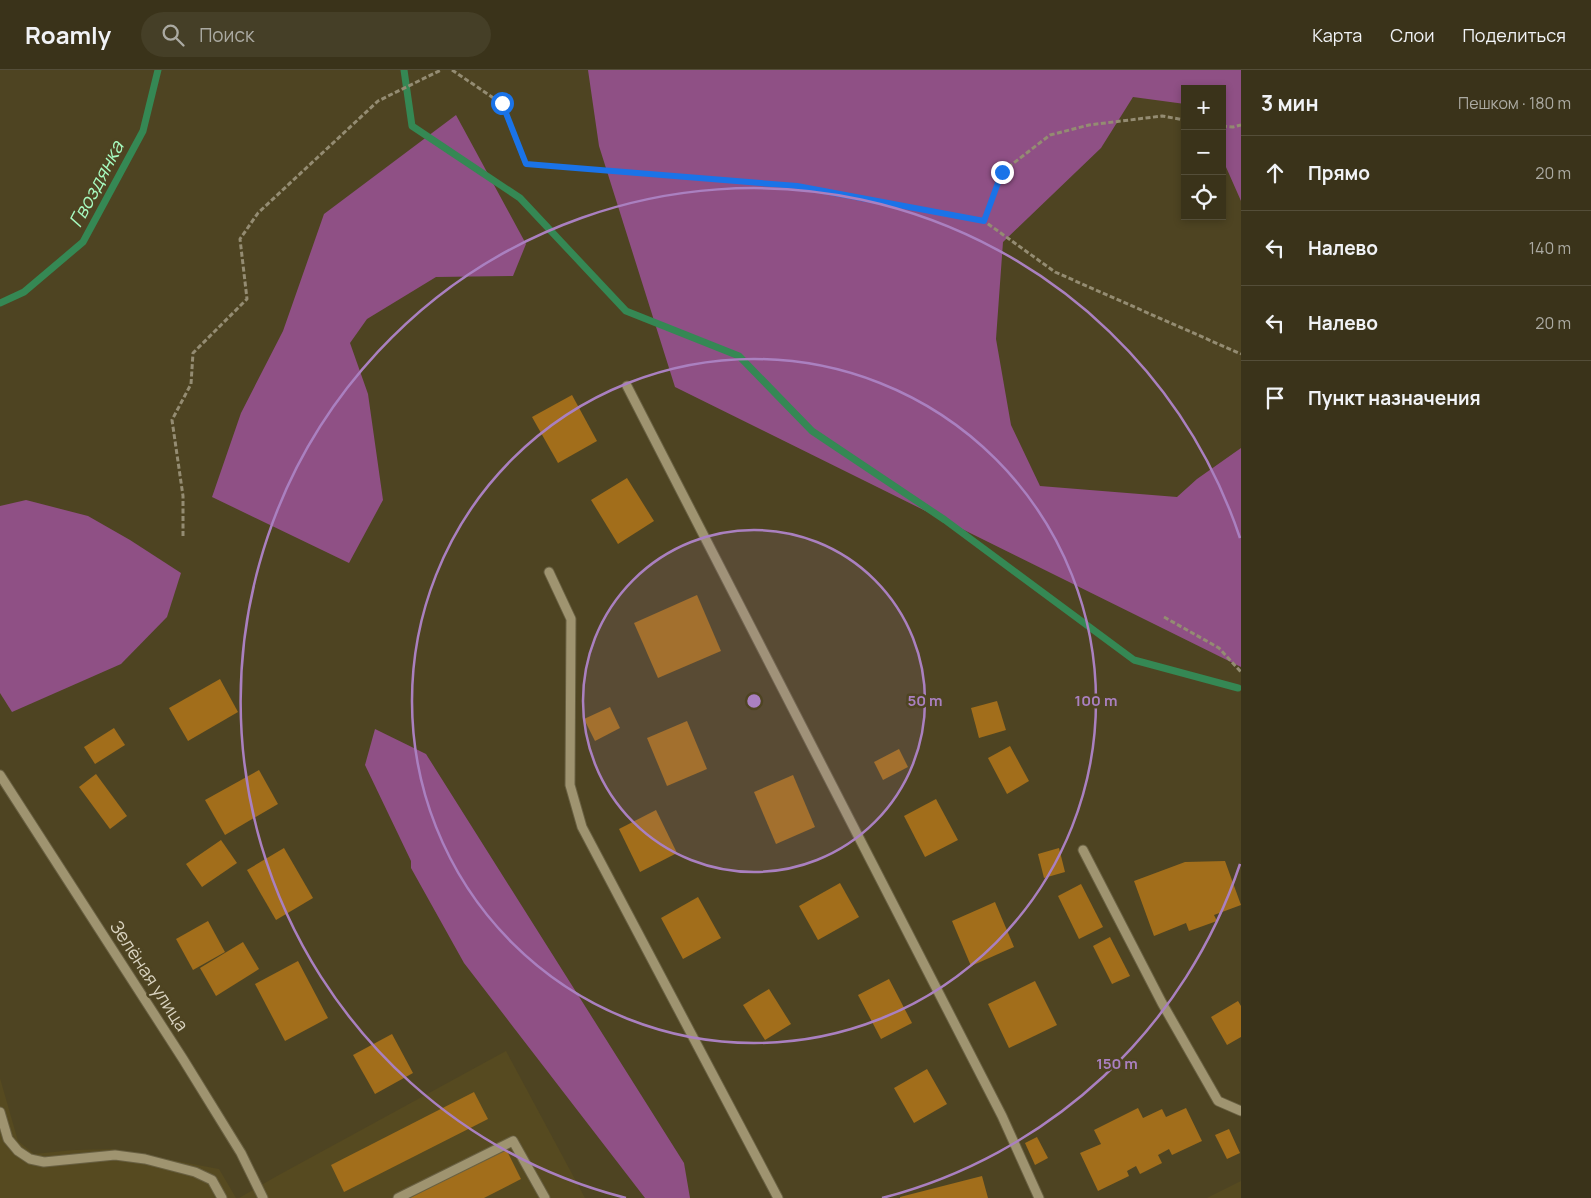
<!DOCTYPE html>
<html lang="ru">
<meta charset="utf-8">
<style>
:root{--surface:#3a331a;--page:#453f27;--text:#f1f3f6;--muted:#abaaa2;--line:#544e39}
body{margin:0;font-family:Manrope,sans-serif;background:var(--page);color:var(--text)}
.controls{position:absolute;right:15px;top:15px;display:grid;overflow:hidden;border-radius:0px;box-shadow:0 2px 8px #0003}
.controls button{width:45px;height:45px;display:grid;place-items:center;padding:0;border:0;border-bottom:1px solid var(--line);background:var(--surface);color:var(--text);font:25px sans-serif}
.stop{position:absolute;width:15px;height:15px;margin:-11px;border:4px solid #1a73e8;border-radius:50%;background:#fff}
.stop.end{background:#1a73e8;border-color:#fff;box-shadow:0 1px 5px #0008}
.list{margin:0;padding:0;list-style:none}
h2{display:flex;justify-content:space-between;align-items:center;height:65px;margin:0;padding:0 20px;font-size:21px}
h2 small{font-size:16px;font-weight:400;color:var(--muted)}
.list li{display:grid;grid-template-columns:32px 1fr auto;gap:15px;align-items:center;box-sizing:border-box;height:75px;padding:0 20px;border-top:1px solid var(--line)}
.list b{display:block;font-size:19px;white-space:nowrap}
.list em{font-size:16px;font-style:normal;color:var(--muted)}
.icon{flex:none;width:28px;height:28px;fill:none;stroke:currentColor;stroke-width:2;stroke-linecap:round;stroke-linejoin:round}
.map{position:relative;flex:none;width:1241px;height:1128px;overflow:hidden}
header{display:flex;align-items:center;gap:30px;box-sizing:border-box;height:70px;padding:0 25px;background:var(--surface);border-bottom:1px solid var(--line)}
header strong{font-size:24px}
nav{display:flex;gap:28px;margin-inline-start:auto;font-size:18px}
.search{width:350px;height:45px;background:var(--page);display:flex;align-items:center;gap:12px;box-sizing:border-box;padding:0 18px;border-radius:28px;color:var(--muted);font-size:19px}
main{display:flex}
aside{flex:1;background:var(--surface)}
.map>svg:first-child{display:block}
.built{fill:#564a20}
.green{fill:#8f5085}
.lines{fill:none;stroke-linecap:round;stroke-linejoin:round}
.stream{stroke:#358854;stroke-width:7}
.building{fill:#a26e1b}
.minor-casing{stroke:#696042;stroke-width:11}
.path{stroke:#948c72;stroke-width:3;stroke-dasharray:5 2.5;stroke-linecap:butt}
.minor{stroke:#9f9470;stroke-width:9}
.route{stroke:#1a73e8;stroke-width:6}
.ring{fill:none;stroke:#aa80c0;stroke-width:2.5}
.labels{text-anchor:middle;stroke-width:5;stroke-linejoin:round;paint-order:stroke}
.street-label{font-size:18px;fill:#d9d3c0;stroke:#4e4422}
.water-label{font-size:19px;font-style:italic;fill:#a7fbc0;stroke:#4e4422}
.centre{fill:#aa80c0;stroke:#4e4422;stroke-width:2.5}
.ring-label{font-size:15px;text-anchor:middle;font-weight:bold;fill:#aa80c0;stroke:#4e4422;stroke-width:5;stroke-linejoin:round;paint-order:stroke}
</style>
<header>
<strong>Roamly</strong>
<div class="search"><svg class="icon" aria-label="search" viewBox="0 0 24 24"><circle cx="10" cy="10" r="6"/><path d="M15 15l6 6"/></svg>Поиск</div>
<nav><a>Карта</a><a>Слои</a><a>Поделиться</a></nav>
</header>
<main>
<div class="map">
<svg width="1241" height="1128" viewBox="0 0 1241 1128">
<rect width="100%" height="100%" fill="#4e4422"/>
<!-- built -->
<g class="built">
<path d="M 506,981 L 585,1128 L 239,1128 L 277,1106 Z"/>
<path d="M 0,1008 L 18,1071 L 34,1084 L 74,1080 L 112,1079 L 219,1099 L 236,1128 L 0,1128 Z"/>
<path d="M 1241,1110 L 1241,1128 L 1207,1128 L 1241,1111 Z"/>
</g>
<!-- green -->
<g class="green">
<path d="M 588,0 L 1241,0 L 1241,131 L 1222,88 L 1222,19 L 1185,19 L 1185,34 L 1133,27 L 1101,78 L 1003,172 L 996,269 L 1011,355 L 1040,416 L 1177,427 L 1197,409 L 1241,378 L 1241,597 L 675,317 L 599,76 Z"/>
<path d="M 456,45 L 526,174 L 513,206 L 436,207 L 367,249 L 350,273 L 368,324 L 383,430 L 349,493 L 212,427 L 241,343 L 283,261 L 324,144 Z"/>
<path d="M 26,430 L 88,446 L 130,470 L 181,503 L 167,547 L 121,594 L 12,642 L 0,623 L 0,436 Z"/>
<path d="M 375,659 L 426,684 L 684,1093 L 690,1128 L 645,1128 L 464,893 L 411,798 L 411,791 L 365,695 Z"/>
</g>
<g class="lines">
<!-- stream -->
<g class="stream">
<path d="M 404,0 L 412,56 L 520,128 L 626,241 L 739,286 L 812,361 L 945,450 L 1134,590 L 1238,618"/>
<path d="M 0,233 L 24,222 L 83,172 L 143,61 L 158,0"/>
</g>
</g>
<!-- building -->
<g class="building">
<path d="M 572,325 L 597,371 L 558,393 L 532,347 Z"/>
<path d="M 627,408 L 654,451 L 618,474 L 591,430 Z"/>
<path d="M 697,525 L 721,581 L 658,608 L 634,553 Z"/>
<path d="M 220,609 L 238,642 L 188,671 L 169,638 Z"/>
<path d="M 997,631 L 1006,660 L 979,668 L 971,638 Z"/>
<path d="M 610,637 L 620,658 L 595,671 L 584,649 Z"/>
<path d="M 687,651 L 707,699 L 667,716 L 647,668 Z"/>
<path d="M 114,658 L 125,675 L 95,694 L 84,677 Z"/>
<path d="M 1010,676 L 1029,711 L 1007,724 L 988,688 Z"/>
<path d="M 899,679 L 908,697 L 883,710 L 874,692 Z"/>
<path d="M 259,700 L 278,734 L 225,765 L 205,730 Z"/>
<path d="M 96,704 L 127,746 L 110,759 L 79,717 Z"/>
<path d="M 793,705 L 815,757 L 776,774 L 754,722 Z"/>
<path d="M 936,729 L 958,770 L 925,787 L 904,746 Z"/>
<path d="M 656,740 L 677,783 L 640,802 L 619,759 Z"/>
<path d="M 221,770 L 237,793 L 202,817 L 186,794 Z"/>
<path d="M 284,778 L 313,828 L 276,850 L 247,800 Z"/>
<path d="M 1059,778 L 1065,802 L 1044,808 L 1038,784 Z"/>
<path d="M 1225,791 L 1241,835 L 1214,845 L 1217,851 L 1189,861 L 1186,853 L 1154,866 L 1134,811 L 1185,792 Z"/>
<path d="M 840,813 L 859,847 L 818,870 L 799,836 Z"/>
<path d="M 1081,814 L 1103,857 L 1079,869 L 1058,826 Z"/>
<path d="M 698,827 L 721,868 L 683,889 L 661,848 Z"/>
<path d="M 995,832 L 1014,877 L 971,896 L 952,851 Z"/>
<path d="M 208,851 L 225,882 L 193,900 L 176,869 Z"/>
<path d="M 1110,867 L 1130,906 L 1112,914 L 1093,876 Z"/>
<path d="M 243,872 L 259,899 L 216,926 L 200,898 Z"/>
<path d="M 298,891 L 328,948 L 285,971 L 255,914 Z"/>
<path d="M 889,909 L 912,953 L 881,969 L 858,925 Z"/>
<path d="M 1035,911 L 1057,955 L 1009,978 L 988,934 Z"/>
<path d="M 769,919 L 791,954 L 765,970 L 743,935 Z"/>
<path d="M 1238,931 L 1241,936 L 1241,967 L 1227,975 L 1211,947 Z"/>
<path d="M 392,964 L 413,1003 L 375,1024 L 353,985 Z"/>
<path d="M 927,999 L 947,1034 L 914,1053 L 894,1018 Z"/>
<path d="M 474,1022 L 488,1049 L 344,1122 L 331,1095 Z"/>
<path d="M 1138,1038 L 1143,1048 L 1162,1039 L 1166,1047 L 1186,1038 L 1202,1071 L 1172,1085 L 1169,1079 L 1158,1085 L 1162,1093 L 1140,1104 L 1136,1096 L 1127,1101 L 1129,1106 L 1098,1121 L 1080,1083 L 1101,1074 L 1094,1060 Z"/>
<path d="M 1229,1059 L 1240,1083 L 1227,1089 L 1215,1065 Z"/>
<path d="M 1037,1067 L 1048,1088 L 1035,1095 L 1025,1073 Z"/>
<path d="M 506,1079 L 521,1109 L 484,1128 L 410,1128 Z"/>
<path d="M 982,1106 L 988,1128 L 900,1128 L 900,1127 Z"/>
</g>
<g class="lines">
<!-- minor casing -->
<g class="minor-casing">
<g id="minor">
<path d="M 627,316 L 1002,1046 L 1039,1128"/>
<path d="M 549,502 L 571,549 L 570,715 L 582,757 L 778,1128"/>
<path d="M 0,705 L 183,989 L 241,1083 L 263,1128"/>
<path d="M 1083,780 L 1162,933 L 1218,1031 L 1241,1041"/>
<path d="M 0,1042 L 8,1069 L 18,1081 L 30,1089 L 44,1092 L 115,1085 L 145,1089 L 195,1102 L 212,1110 L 222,1128"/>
<path d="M 398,1128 L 513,1071 L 545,1128"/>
</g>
</g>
<!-- path -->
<g class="path">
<path d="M 452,0 L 501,33 L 525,94 L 797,116 L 984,151 L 1055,202 L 1241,284"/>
<path d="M 1222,56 L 1233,57 L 1241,55"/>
<path d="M 984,151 L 1002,102 L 1050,65 L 1089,55 L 1162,46 L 1185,50"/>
<path d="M 183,466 L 183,426 L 172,350 L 191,314 L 193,283 L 247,229 L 240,169 L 258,143 L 378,31 L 441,0"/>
<path d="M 1164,547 L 1219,578 L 1241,602"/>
</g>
<!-- minor -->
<use href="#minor" class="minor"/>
</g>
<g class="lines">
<!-- route -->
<path class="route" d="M 502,33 L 526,94 L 797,116 L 984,151 L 1002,102"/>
</g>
<!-- distance rings -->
<circle cx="754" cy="631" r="171" fill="#aa80c0" fill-opacity=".12"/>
<g class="ring">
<circle cx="754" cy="631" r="171"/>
<circle cx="754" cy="631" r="342"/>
<path d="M1240 794A513 513 0 0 1 882 1128M626 1128A513 513 0 1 1 1240 468"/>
</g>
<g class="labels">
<!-- street labels -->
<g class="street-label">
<text transform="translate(149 906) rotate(57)" y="6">Зелёная улица</text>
</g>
<!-- water labels -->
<g class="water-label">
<text transform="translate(96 114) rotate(-62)" y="7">Гвоздянка</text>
</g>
</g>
<circle cx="754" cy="631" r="8" class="centre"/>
<g class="ring-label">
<text x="925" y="636">50 m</text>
<text x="1096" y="636">100 m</text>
<text x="1117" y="999">150 m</text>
</g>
</svg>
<div class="controls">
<button>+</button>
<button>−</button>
<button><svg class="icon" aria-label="locate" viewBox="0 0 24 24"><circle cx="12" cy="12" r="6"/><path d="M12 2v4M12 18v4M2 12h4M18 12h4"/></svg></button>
</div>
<div class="stop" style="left:502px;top:33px"></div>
<div class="stop end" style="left:1002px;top:102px"></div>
</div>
<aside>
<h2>3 мин<small>Пешком · 180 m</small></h2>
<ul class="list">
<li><svg class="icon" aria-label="ahead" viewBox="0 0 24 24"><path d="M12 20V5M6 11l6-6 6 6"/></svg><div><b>Прямо</b></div><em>20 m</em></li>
<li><svg class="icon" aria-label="left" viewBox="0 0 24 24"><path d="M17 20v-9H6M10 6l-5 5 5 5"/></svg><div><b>Налево</b></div><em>140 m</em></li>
<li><svg class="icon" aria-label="left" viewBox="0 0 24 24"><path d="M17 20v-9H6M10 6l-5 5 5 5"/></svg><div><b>Налево</b></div><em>20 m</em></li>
<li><svg class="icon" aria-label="arrive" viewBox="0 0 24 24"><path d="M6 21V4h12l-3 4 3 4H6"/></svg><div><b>Пункт назначения</b></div></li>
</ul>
</aside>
</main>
